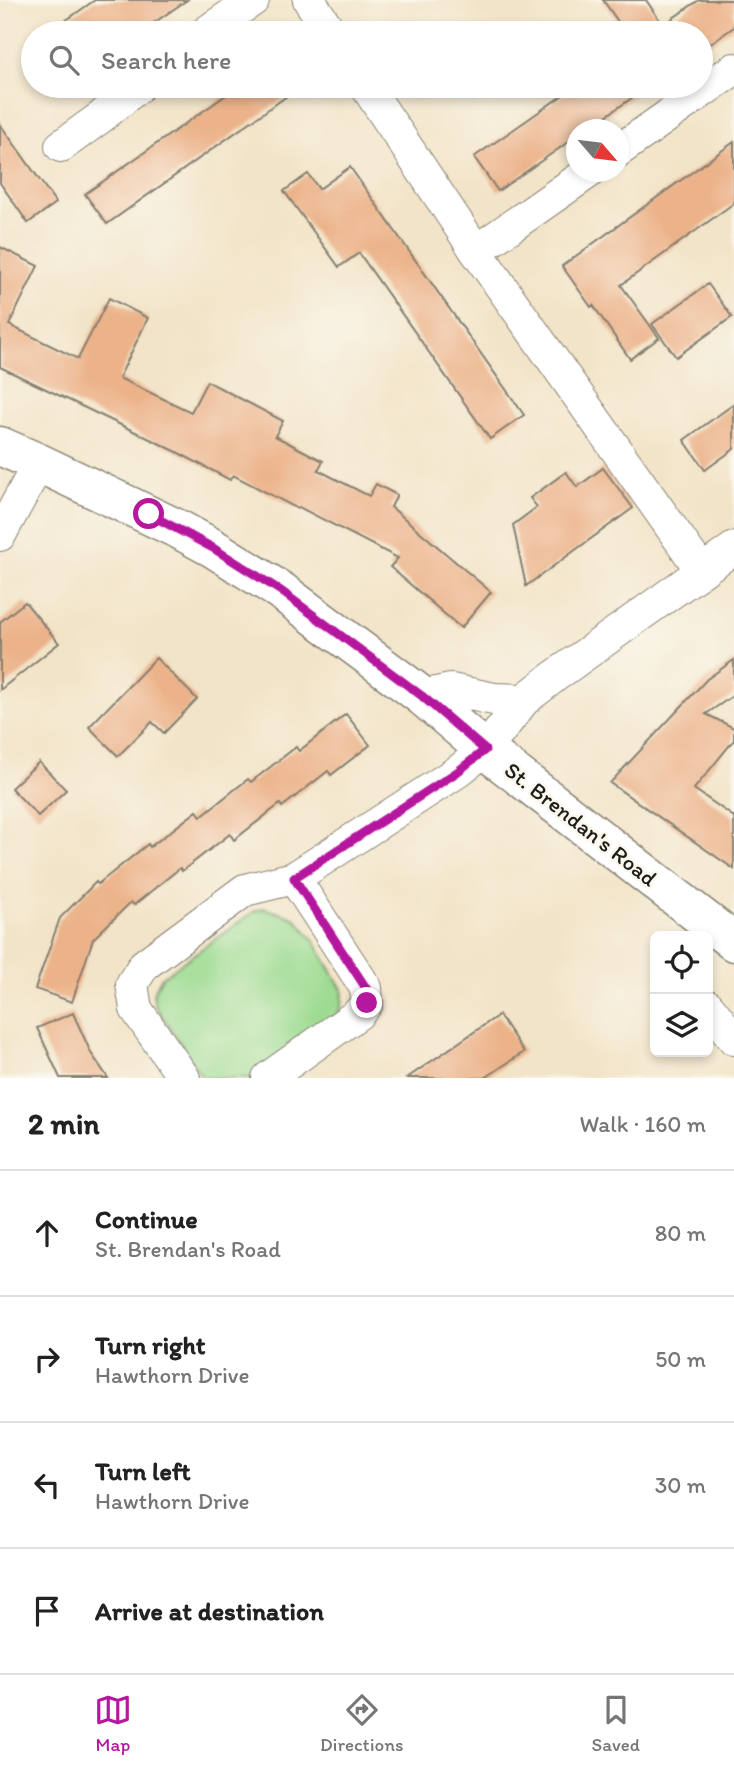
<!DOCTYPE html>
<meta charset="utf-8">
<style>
:root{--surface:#fff;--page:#f6f6f6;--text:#222;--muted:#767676;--line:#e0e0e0;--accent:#b5179e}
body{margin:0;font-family:Itim,sans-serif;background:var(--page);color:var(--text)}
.controls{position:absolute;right:21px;bottom:21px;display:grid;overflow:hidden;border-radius:10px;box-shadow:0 4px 10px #0003}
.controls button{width:63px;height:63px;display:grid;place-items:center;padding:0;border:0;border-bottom:2px solid var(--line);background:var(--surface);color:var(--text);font:35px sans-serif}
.compass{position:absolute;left:566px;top:119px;width:63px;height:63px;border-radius:50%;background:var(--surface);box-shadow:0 4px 10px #0003;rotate:118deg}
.stop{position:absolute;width:21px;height:21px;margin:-16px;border:5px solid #b5179e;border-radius:50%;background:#fff}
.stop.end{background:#b5179e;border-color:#fff;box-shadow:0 2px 7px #0008}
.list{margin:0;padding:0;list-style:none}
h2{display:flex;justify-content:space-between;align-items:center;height:91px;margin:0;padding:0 28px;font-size:30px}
h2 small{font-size:23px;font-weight:400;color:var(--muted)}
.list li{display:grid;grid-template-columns:46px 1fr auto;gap:21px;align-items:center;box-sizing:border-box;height:126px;padding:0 28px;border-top:2px solid var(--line)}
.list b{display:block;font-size:26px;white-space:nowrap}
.list p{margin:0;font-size:23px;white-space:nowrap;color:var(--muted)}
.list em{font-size:23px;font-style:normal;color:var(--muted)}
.icon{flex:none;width:38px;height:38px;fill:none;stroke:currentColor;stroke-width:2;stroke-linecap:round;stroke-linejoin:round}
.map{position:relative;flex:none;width:734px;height:1078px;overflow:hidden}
.search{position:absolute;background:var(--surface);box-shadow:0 4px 10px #0003;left:21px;right:21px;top:21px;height:77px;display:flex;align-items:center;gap:18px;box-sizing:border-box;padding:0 24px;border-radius:38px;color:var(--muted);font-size:26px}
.sheet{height:595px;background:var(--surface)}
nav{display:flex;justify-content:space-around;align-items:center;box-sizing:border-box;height:98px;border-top:2px solid var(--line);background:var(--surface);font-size:19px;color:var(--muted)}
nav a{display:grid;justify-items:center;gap:4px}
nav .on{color:var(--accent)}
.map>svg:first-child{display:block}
.green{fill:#9cdb91;stroke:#5c7c56;stroke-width:2}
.building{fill:#ecb38a}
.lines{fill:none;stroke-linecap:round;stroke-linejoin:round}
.street-casing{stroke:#878072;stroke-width:34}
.secondary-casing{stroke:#878072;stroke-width:41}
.street{stroke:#fff;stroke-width:32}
.secondary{stroke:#fff;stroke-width:38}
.route{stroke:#b5179e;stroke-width:9}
.labels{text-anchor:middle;stroke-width:5;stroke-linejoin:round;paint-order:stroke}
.street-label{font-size:23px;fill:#1c1c1c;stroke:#fbf7ec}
</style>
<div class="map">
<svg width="734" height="1078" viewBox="0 0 734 1078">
<rect width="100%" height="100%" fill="#fbf7ec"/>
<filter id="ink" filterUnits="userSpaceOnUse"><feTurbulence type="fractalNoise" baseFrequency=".0143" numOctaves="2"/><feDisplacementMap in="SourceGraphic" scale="14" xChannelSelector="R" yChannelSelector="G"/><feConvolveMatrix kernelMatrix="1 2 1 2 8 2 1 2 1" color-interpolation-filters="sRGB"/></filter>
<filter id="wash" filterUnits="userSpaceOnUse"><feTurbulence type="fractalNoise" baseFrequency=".00686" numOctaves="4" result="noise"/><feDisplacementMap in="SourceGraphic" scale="28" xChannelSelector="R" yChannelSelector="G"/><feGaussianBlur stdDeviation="1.57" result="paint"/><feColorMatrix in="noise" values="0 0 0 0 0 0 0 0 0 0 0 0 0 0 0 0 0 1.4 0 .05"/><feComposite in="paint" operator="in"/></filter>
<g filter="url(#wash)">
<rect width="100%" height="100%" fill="#f2e4c8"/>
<!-- green -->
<path class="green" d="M 264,908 L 295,918 L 313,939 L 343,991 L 342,1005 L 337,1015 L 249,1078 L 203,1078 L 155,1005 L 153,993 L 162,977 L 255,911 Z"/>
<g id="blocks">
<!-- building -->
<g class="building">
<path d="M 95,0 L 187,0 L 139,33 L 48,33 Z"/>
<path d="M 603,0 L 646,0 L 663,25 L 699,0 L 734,0 L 734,27 L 701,50 L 701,33 L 626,33 Z"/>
<path d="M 239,86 L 301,86 L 107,224 L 85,194 Z"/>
<path d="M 576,86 L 649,86 L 586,130 L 577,130 L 577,136 L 498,191 L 474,157 Z"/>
<path d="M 0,124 L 56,203 L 28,223 L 0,183 Z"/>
<path d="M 734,142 L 734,203 L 621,285 L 659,338 L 630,359 L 593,305 L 591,307 L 562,266 Z"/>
<path d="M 350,167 L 524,415 L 490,439 L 359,253 L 339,267 L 284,191 L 308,174 L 319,189 Z"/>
<path d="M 0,247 L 38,266 L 9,325 L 78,359 L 109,298 L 148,318 L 119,378 L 191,412 L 207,381 L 283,421 L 275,436 L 323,461 L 318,470 L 369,496 L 376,484 L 397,495 L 391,507 L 491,592 L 461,628 L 390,567 L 398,558 L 299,507 L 298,509 L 233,475 L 230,480 L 175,451 L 0,367 Z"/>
<path d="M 708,284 L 732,317 L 676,357 L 652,324 Z"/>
<path d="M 734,404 L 734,449 L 705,470 L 684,440 Z"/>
<path d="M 603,468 L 633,508 L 526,586 L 513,525 L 537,507 L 530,498 L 566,472 L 577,487 Z"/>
<path d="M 25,602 L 59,643 L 0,690 L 0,622 Z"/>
<path d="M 156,658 L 197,699 L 164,733 L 152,722 L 118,756 L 89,727 Z"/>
<path d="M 734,660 L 734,695 L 706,714 L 734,728 L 734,740 L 694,789 L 734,817 L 734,869 L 610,783 L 707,679 Z"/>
<path d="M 346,714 L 370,745 L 331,775 L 328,771 L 282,807 L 280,804 L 234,840 L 230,834 L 182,871 L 180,868 L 134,905 L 131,902 L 93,939 L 72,1002 L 35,989 L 60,918 L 96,882 L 98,884 L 148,844 L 150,847 L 197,811 L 201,816 L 248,779 L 251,782 L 296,747 L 299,751 Z"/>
<path d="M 39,762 L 66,790 L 38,816 L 11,788 Z"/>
<path d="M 73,1013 L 91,1053 L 108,1078 L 60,1078 L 37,1028 Z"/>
<path d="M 499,1015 L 524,1052 L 485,1078 L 407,1078 Z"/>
</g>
</g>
</g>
<g filter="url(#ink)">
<use href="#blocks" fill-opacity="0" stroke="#878072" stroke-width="2"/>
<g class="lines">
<!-- street casing -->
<g class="street-casing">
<g id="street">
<path d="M 309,0 L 331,33"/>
<path d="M 205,33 L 253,0"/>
<path d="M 366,86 L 476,251 L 702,571"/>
<path d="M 61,146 L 101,117 L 139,86"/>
<path d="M 618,151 L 734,69"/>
<path d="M 476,251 L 589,172"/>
<path d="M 0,535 L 39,463"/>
<path d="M 422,696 L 451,690 L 494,699 L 524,700"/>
<path d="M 708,1006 L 734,1039"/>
<path d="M 184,1078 L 136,1009 L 132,984 L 144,965 L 245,890 L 294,878 L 457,772 L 485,750 L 524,700 L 555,676 L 734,548"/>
<path d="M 268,1078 L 358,1014 L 367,1003 L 366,988 L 294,878"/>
</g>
</g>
<!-- secondary casing -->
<g class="secondary-casing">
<path id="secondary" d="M 0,446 L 39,463 L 180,530 L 213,548 L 281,591 L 422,696 L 485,750 L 734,942"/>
</g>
<!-- street -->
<use href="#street" class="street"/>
<!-- secondary -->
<use href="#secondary" class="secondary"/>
</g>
</g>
<g class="lines" filter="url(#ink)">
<!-- route -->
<path class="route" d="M 149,514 L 213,548 L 281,591 L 422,696 L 485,750 L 457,772 L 294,878 L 366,988 L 367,1003"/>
</g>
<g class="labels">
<!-- street labels -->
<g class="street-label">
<text transform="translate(581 824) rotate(38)" y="8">St. Brendan's Road</text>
</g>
</g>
</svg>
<div class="controls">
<button><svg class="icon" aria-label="locate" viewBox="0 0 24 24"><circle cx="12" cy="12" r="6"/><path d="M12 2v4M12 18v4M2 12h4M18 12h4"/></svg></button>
<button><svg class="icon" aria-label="layers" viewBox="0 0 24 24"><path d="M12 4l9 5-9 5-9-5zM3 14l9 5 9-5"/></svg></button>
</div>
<svg class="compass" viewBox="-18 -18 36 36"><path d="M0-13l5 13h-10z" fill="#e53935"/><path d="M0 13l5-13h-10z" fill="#767676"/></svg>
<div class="stop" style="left:149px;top:514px"></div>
<div class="stop end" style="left:367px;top:1003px"></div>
<div class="search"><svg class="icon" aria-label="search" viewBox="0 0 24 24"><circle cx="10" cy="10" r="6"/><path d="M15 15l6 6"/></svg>Search here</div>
</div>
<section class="sheet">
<h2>2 min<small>Walk · 160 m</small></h2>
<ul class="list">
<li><svg class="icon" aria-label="ahead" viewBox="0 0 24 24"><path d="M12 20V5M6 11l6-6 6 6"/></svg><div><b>Continue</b><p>St. Brendan's Road</p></div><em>80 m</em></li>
<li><svg class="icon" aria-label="right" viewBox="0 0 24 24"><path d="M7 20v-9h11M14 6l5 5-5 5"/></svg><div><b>Turn right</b><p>Hawthorn Drive</p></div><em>50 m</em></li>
<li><svg class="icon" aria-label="left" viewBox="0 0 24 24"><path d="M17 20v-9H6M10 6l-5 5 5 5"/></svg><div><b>Turn left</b><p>Hawthorn Drive</p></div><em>30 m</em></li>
<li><svg class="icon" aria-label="arrive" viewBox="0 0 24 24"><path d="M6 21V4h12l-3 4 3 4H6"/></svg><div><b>Arrive at destination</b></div></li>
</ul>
</section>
<nav>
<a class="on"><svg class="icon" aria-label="map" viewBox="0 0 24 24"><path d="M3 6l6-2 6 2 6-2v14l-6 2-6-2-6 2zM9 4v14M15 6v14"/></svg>Map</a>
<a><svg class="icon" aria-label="directions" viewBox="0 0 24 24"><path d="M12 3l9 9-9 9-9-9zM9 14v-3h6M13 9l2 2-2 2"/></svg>Directions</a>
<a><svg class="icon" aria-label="saved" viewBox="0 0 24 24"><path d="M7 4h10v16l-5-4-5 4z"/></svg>Saved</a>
</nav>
